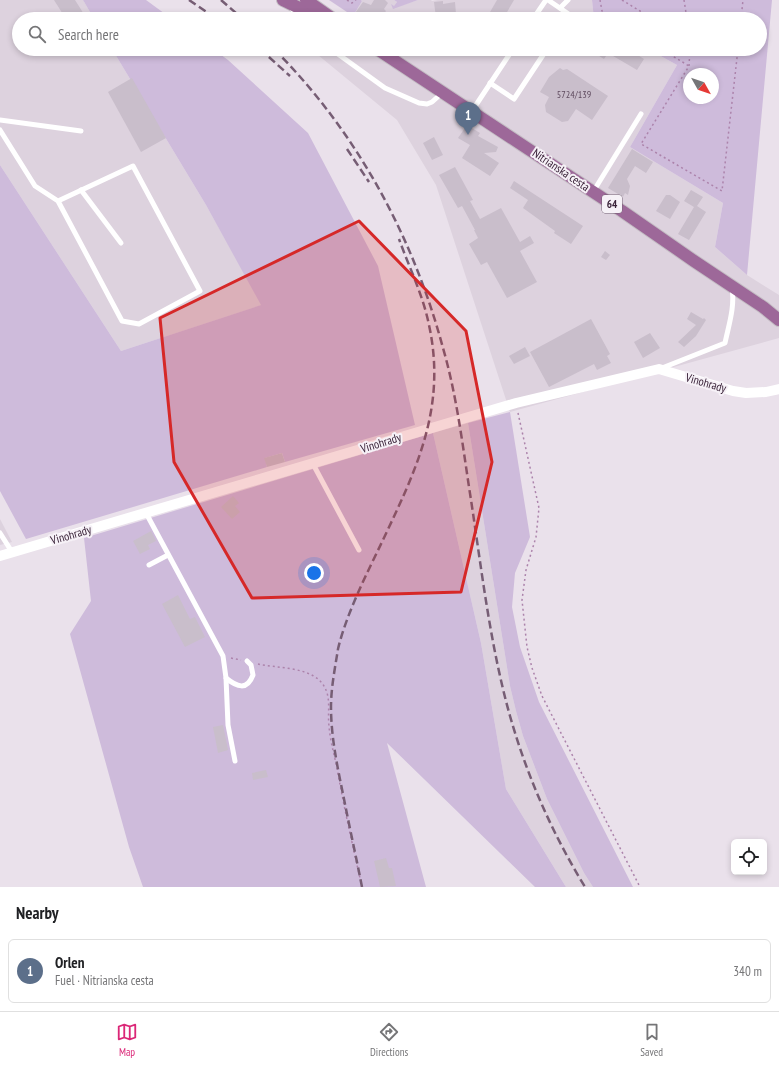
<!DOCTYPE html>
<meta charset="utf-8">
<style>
:root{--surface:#fff;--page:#f2f2f2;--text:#202124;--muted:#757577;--line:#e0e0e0;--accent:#db2777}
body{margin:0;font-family:"PT Sans Narrow",sans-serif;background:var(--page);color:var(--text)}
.controls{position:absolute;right:12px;bottom:12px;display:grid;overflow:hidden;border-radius:6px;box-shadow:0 2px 6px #0003}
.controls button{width:36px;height:36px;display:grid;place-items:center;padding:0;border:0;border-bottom:1px solid var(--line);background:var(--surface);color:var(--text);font:20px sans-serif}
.compass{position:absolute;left:683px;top:68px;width:36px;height:36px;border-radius:50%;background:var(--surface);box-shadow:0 2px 6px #0003;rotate:130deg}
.you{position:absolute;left:314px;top:573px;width:14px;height:14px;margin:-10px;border:3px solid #fff;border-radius:50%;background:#1a73e8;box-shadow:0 0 0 6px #1a73e833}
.badge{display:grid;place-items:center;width:26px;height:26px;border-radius:50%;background:var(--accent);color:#fff;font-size:13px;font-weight:700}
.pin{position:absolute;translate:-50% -33px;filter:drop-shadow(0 1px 2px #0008)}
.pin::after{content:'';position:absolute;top:21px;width:14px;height:12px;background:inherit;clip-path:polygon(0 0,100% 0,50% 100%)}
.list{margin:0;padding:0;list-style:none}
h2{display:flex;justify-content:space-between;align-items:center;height:52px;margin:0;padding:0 16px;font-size:17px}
h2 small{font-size:13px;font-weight:400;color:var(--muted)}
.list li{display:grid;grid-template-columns:26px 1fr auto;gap:12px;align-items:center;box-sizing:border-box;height:64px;margin:0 8px 8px;padding:0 8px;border:1px solid var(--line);border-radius:6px}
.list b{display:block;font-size:15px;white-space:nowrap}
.list p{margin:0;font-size:13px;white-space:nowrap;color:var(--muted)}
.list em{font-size:13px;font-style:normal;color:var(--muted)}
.icon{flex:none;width:22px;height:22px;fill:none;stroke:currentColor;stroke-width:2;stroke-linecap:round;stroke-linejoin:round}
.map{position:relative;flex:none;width:779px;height:887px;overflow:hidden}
.search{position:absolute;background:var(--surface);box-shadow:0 2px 6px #0003;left:12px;right:12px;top:12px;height:44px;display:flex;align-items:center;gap:10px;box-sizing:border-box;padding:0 14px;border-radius:22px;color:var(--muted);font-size:15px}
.sheet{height:124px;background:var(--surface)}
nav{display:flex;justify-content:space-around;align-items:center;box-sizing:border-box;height:56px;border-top:1px solid var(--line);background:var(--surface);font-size:11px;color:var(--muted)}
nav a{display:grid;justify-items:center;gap:2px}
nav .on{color:var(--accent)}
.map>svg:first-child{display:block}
.built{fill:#ddd2de}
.green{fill:#cebbdb;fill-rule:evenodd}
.building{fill:#c9becb}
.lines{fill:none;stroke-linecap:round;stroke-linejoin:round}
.primary-casing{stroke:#c4bdc4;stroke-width:14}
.path{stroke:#ac83ab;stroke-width:1.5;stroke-dasharray:2 3;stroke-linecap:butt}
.lane{stroke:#fff;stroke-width:5}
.street{stroke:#fff;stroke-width:10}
.primary{stroke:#9d6899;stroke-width:12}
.rail{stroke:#765d74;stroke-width:2.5;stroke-dasharray:8 4;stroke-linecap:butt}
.marked{fill:#d62828;fill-opacity:0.2;stroke:#d62828;stroke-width:3;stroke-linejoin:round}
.labels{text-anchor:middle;stroke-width:4;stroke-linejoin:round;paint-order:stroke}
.number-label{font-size:10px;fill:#5e4a5e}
.shield{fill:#f6f1f7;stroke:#726172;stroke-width:1}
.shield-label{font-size:11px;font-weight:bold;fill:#3a2339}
.street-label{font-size:12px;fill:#3a2339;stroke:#f6f1f7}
</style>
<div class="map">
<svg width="779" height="887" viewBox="0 0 779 887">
<rect width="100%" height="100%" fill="#eae1eb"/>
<!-- built -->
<g class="built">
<path d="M 0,0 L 83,0 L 94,19 L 19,19 L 19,49 L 112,49 L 206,205 L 262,305 L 121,351 L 0,165 Z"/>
<path d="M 361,0 L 394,0 L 397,2 L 393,8 L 418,0 L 431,0 L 432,1 L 438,0 L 592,0 L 594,19 L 351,19 L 362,1 Z"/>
<path d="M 323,49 L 648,49 L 677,65 L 630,147 L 723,203 L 715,247 L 747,275 L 779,295 L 779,338 L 510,412 L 436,185 L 397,120 L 318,55 Z"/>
<path d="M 468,423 L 510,686 L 516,711 L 523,736 L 547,799 L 584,873 L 593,887 L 566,887 L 506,789 L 481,643 L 433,433 Z"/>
<path d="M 0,519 L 12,542 L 0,545 Z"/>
</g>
<!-- green -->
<g class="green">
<path d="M 83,0 L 146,0 L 172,19 L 94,19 Z"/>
<path d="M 329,0 L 361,0 L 362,1 L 353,16 Z"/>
<path d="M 394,0 L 418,0 L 393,9 L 391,4 L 394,6 L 397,2 Z"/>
<path d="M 592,0 L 772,0 L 747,275 L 715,247 L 723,203 L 630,147 L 677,65 L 648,49 L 760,49 L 760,19 L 594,19 ZM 689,74 L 713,74 L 713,98 L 689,98 Z"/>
<path d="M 112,49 L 213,49 L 228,60 L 308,133 L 378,266 L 415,425 L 285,462 L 282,453 L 265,458 L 267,467 L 26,539 L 0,491 L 0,165 L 121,351 L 261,305 L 206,205 Z"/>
<path d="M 510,412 L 530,537 L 515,573 L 512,607 L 520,647 L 539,702 L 633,887 L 593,887 L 584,873 L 547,799 L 523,736 L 516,711 L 510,686 L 468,423 Z"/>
<path d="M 433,433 L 481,643 L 506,789 L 566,887 L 535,887 L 387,743 L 426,887 L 143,887 L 129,847 L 70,634 L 91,601 L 84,538 Z"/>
</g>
<!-- building -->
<g class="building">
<path d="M 54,0 L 75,0 L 87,19 L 66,19 Z"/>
<path d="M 374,0 L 385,0 L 388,3 L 384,9 L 386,11 L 380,19 L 357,19 L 353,16 L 363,2 L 371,5 Z"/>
<path d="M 497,0 L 514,0 L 503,19 L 486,19 Z"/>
<path d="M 443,1 L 443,4 L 455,2 L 456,14 L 436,18 L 434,2 Z"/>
<path d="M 588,49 L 628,49 L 644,59 L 637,70 L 608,53 L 604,59 Z"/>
<path d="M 560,68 L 563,70 L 567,69 L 608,96 L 592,120 L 576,109 L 568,121 L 562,122 L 546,112 L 545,105 L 549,97 L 540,92 L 549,77 Z"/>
<path d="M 132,78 L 166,138 L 141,152 L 108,92 Z"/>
<path d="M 467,125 L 480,133 L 478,136 L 498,147 L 496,152 L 484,153 L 499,163 L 490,176 L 462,158 L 470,145 L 458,138 Z"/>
<path d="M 434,137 L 443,155 L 432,160 L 423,143 Z"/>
<path d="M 632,149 L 653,162 L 646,173 L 635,166 L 627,179 L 630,186 L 628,195 L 625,193 L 623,197 L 608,188 Z"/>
<path d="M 455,167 L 473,200 L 470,201 L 480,219 L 501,208 L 520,242 L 530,236 L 534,243 L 520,251 L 537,282 L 507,298 L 487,262 L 481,265 L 469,244 L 478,238 L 474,230 L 475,230 L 462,206 L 458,208 L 439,175 Z"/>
<path d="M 514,181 L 583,226 L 571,244 L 554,233 L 555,231 L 523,208 L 528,200 L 510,188 Z"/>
<path d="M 691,190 L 703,197 L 697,206 L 706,212 L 689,240 L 678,234 L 694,207 L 684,201 Z"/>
<path d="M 666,195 L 670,195 L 680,202 L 670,219 L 656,211 Z"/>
<path d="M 605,251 L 610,255 L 606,260 L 601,257 Z"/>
<path d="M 691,312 L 703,319 L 704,318 L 706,320 L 696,336 L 684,347 L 678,342 L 696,325 L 687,319 Z"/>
<path d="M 591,319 L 610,354 L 607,356 L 611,363 L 597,370 L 594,364 L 549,387 L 530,352 Z"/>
<path d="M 650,333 L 660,348 L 643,358 L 634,342 Z"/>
<path d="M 525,347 L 530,356 L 514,364 L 509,356 Z"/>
<path d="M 282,453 L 285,462 L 267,467 L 264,458 Z"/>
<path d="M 233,496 L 239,503 L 235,506 L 240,512 L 232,519 L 221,507 Z"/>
<path d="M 151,531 L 156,541 L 148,545 L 150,549 L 140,554 L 133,541 Z"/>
<path d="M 178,595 L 190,619 L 195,617 L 205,637 L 185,647 L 162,604 Z"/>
<path d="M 223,725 L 228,750 L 218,753 L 213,727 Z"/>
<path d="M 266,770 L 268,777 L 253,780 L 252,773 Z"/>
<path d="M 386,858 L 389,868 L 392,868 L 396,886 L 380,887 L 374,861 Z"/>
</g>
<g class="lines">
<!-- primary casing -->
<g class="primary-casing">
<g id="primary">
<path d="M 283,0 L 322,19"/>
<path d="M 306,0 L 333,19"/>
<path d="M 377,49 L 622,211 L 694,261 L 763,307 L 779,320"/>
</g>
</g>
<!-- path -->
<g class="path">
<path d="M 347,0 L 352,3 L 356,0"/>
<path d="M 600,0 L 602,11 L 614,19"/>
<path d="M 622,0 L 653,19"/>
<path d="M 684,0 L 687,19"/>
<path d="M 741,19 L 743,0"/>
<path d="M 354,49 L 362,55"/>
<path d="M 661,49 L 689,66"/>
<path d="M 690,49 L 689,66 L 641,144 L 722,191 L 738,49"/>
<path d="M 518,413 L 539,508 L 536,537 L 526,570 L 522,600 L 527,647 L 532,668 L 542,696 L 640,887"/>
<path d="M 231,658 L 241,660"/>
<path d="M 258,664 C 276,668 305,667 319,680 C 333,693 327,710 329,726 C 330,740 334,754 337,768 C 344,808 353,847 362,887"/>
</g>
<!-- lane -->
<g class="lane">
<path d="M 548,0 L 570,15 L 567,19"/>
<path d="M 291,7 L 298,19"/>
<path d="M 560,8 L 568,0"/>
<path d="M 533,19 L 546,0"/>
<path d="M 331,49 L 385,88 L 419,103 L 427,104 L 432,102 L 442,93"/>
<path d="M 490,83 L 514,99 L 547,49"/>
<path d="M 472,111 L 513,49"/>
<path d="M 0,120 L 81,131"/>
<path d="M 0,130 L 35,186 L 58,201 L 122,321 L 139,324 L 200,291 L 133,166 L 58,201"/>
<path d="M 81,190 L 121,243"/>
<path d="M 593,192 L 641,114"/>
<path d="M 662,368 L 725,343 C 729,324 735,307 732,287"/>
<path d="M 313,464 L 359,550"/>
<path d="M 146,513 L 223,656 L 226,678 L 228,725 L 235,761"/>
<path d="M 0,533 L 12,552"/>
<path d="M 149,565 L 168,555"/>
<path d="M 226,678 C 237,687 247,691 253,675 L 251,665 L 247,661"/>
</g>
<!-- street -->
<path class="street" d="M 0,556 L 516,403 L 659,369 L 733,391 L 746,393 L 766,392 L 779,389"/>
<!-- primary -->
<use href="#primary" class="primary"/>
<!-- rail -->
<g class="rail">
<path d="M 189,0 L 217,19"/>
<path d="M 221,0 L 243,19"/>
<path d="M 260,49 L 290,76"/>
<path d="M 274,49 C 356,131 413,236 443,348 C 456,393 462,440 469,487 C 481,563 489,641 510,716 C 527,776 552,833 585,887"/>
<path d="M 347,149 L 369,182"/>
<path d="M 362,887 C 356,856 349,825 343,794 C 337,765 331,736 331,707 C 331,688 335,668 338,649 C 346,615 366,575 382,542 C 416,470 447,408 429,325 C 423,295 409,267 399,239"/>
</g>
</g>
<!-- marked area -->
<path class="marked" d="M 359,221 L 466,331 L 492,462 L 461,592 L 252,598 L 174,462 L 160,318 Z"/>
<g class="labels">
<!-- number labels -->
<g class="number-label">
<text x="574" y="98">5724/139</text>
</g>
<!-- shield labels -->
<rect class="shield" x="602" y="195" width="20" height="18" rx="3"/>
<g class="shield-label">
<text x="612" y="208">64</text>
</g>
<!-- street labels -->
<g class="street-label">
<text transform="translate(561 170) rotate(34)" y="4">Nitrianska cesta</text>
<text transform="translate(706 383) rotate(16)" y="4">Vinohrady</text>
<text transform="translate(381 443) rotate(-17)" y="4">Vinohrady</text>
<text transform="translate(71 535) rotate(-16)" y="4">Vinohrady</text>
</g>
</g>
</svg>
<div class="controls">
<button><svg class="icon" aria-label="locate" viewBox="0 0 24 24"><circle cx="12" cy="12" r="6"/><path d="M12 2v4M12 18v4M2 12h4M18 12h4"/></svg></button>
</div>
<svg class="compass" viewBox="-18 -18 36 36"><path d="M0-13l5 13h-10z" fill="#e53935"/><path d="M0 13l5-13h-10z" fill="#757577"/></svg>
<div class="you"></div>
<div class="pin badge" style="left:468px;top:135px;background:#5c6f8a">1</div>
<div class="search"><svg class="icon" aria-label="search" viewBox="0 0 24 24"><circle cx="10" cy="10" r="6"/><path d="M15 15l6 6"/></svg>Search here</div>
</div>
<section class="sheet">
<h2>Nearby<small></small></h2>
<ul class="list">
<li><span class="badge" style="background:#5c6f8a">1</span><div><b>Orlen</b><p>Fuel · Nitrianska cesta</p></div><em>340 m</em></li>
</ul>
</section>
<nav>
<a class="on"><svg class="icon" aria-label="map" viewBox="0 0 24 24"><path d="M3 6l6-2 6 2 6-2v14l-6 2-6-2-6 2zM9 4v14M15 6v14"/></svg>Map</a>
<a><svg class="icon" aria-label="directions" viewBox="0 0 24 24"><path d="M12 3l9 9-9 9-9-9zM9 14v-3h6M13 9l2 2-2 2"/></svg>Directions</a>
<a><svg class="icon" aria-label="saved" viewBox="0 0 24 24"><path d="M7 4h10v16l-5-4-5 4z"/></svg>Saved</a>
</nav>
